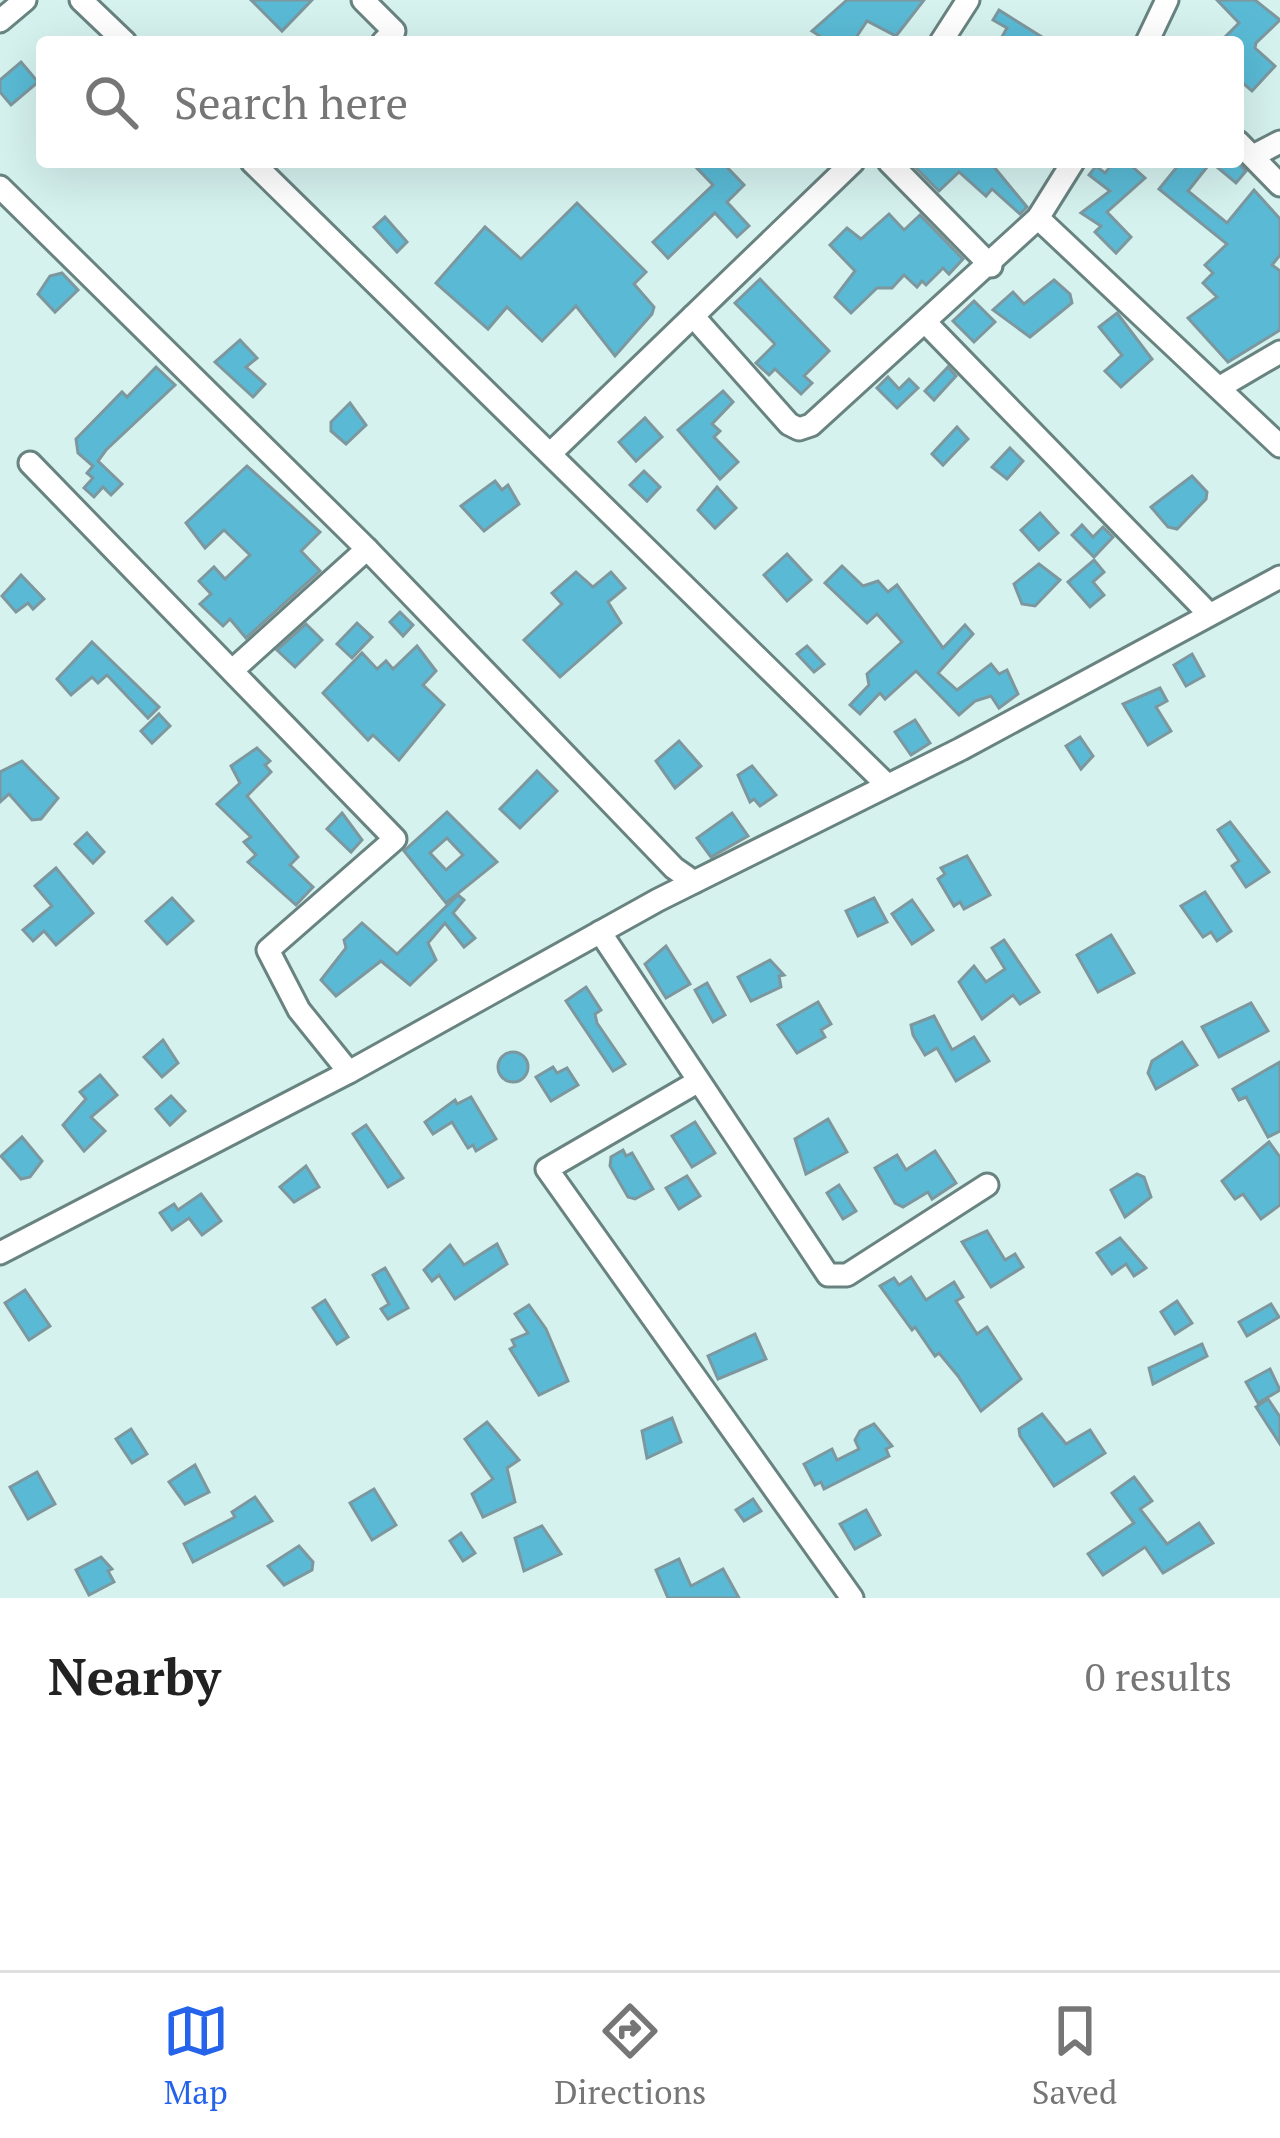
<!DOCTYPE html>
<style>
:root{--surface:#fff;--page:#f6f6f6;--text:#222;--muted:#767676;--line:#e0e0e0;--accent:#2563eb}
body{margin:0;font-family:"PT Serif",serif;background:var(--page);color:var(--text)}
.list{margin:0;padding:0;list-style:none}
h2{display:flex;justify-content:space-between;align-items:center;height:156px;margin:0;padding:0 48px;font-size:51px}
h2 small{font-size:39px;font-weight:400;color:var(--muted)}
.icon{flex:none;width:66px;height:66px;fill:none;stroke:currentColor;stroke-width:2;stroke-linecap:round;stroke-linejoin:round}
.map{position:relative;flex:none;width:1280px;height:1598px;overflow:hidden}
.search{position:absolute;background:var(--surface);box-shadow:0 12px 48px #0002;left:36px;right:36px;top:36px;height:132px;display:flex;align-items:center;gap:30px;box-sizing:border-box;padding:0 42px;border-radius:12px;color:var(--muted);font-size:45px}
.sheet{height:372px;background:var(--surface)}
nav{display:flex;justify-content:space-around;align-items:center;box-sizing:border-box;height:168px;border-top:3px solid var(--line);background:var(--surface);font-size:33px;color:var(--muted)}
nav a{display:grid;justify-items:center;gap:6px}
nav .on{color:var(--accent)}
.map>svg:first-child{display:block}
.building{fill:#5abad5;stroke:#7d979e;stroke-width:3;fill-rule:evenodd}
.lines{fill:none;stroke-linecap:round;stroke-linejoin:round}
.minor-casing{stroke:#698380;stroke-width:27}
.minor{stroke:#fff;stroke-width:21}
</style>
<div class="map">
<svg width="1280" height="1598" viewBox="0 0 1280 1598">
<rect width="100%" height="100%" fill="#d5f2ef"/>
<!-- building -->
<g class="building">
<path d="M 251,0 L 312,0 L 282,31 Z"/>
<path d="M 847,0 L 924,0 L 896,36 L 867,21 L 853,42 L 829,42 L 812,31 Z"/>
<path d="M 1217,0 L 1255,0 L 1280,20 L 1256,43 L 1255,48 L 1275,66 L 1252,91 L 1238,79 L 1238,42 L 1220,42 L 1239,23 Z"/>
<path d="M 999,10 L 1050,42 L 999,42 L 1007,28 L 993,20 Z"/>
<path d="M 21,62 L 38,82 L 11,105 L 0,92 L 0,80 Z"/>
<path d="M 691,162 L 722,162 L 744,185 L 727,202 L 749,226 L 737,237 L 715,213 L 668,258 L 653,242 L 713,185 Z"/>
<path d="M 910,162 L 990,162 L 1027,207 L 1020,214 L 992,189 L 986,196 L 959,172 L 939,191 Z"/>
<path d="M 1114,162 L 1127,162 L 1145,178 L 1107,212 L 1131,237 L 1116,253 L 1095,232 L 1101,226 L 1081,213 L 1110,191 L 1089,175 L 1096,166 L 1105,173 Z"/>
<path d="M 1181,162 L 1237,162 L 1246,171 L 1236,183 L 1211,162 L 1188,191 L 1227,223 L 1254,190 L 1280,219 L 1280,255 L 1272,265 L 1280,271 L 1280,330 L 1228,362 L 1188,318 L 1217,297 L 1203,283 L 1213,273 L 1205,265 L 1227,244 L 1159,189 Z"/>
<path d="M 577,203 L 646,272 L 634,284 L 654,307 L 652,314 L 615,356 L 576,306 L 542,341 L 507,307 L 488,329 L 436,283 L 485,227 L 521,259 Z"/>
<path d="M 889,214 L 904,230 L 920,215 L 963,259 L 949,274 L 943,268 L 926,285 L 922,281 L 917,287 L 904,275 L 892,288 L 877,288 L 851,313 L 835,297 L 855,271 L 830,245 L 847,228 L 861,239 Z"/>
<path d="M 385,217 L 407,242 L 397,252 L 374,227 Z"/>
<path d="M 62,273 L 78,290 L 55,312 L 38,294 L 50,276 Z"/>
<path d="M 760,279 L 829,351 L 804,376 L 812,383 L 801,394 L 775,369 L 769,375 L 756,363 L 775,344 L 735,303 Z"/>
<path d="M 1054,280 L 1070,294 L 1072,303 L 1030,337 L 993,310 L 1013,292 L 1024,304 Z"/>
<path d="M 974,301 L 995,322 L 974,342 L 953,321 Z"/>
<path d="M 1117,313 L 1152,359 L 1121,387 L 1105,371 L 1122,355 L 1099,327 Z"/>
<path d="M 240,340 L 257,358 L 246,367 L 265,384 L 253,397 L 215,362 Z"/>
<path d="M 156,367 L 175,385 L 106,450 L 98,461 L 122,484 L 111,495 L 103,487 L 94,497 L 84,488 L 93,478 L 87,473 L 93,466 L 78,453 L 76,439 L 122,392 L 127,397 Z"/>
<path d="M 948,367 L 956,376 L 934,400 L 925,391 Z"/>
<path d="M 888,377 L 899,389 L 909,379 L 918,388 L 897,408 L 877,388 Z"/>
<path d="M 723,391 L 733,402 L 712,424 L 720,431 L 714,437 L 738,462 L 720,479 L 678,430 Z"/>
<path d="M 350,403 L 366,425 L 346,444 L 331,431 L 331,422 Z"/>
<path d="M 645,418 L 662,437 L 636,461 L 619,442 Z"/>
<path d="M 957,427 L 968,439 L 943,465 L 932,454 Z"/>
<path d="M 1010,448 L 1023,461 L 1007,479 L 992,467 Z"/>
<path d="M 247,466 L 320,532 L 301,551 L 320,571 L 246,638 L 230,619 L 223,626 L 200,604 L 211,594 L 199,581 L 214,567 L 225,579 L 250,555 L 224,530 L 205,548 L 186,523 Z"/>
<path d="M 644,471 L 660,487 L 647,501 L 630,485 Z"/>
<path d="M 1192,476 L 1207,492 L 1206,499 L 1177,529 L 1168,527 L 1151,507 Z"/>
<path d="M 495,481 L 502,490 L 508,485 L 519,504 L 484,531 L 461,506 Z"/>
<path d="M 717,487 L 736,508 L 715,528 L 698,510 Z"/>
<path d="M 1040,513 L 1058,533 L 1039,550 L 1021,530 Z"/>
<path d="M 1082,525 L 1093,537 L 1103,527 L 1113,537 L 1094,557 L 1072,535 Z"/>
<path d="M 787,554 L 811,580 L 787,601 L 764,575 Z"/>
<path d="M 1094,560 L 1104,572 L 1093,582 L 1104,595 L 1090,607 L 1068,582 Z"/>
<path d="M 1039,564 L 1060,580 L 1035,606 L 1022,604 L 1014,584 Z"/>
<path d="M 842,566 L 863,586 L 878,581 L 888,592 L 897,585 L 943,648 L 965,625 L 973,634 L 938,673 L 957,690 L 991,664 L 999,674 L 1007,670 L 1018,694 L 999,708 L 991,696 L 975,701 L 959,715 L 916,671 L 885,699 L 880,693 L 860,714 L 850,705 L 869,685 L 867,674 L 902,642 L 877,614 L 867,623 L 825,583 Z"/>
<path d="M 576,572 L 593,587 L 611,572 L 625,588 L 608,602 L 621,623 L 560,677 L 524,640 L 562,604 L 552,593 Z"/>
<path d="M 21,575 L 44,599 L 33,609 L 28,603 L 16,612 L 2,596 Z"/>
<path d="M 400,612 L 413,625 L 403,636 L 390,622 Z"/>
<path d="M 357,623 L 372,637 L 352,658 L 337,644 Z"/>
<path d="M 306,624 L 322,640 L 295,667 L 277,650 Z"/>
<path d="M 92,642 L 159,707 L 148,718 L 107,675 L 98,683 L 92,677 L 71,695 L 57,679 Z"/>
<path d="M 417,646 L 436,671 L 423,685 L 444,705 L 399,760 L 373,735 L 368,740 L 323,693 L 362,653 L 377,669 L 386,661 L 393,669 Z"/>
<path d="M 807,646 L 824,664 L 814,672 L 797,654 Z"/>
<path d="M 1192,654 L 1204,676 L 1186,686 L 1174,665 Z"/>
<path d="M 1160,688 L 1167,701 L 1156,707 L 1171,731 L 1148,745 L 1123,704 Z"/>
<path d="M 159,714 L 170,726 L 152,743 L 141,731 Z"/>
<path d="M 915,720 L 930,743 L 911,755 L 895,732 Z"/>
<path d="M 1080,737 L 1093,756 L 1081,769 L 1066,746 Z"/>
<path d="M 679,741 L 701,766 L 675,788 L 656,761 Z"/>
<path d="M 257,748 L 270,761 L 265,765 L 271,772 L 247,796 L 298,857 L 290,865 L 313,887 L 296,905 L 248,862 L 256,855 L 244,842 L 251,837 L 217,804 L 240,783 L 231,766 Z"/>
<path d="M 22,761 L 58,798 L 41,819 L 32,820 L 9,794 L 0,802 L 0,772 Z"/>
<path d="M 752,766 L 776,795 L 760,806 L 754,799 L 750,802 L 738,775 Z"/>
<path d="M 537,771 L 557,791 L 520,828 L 500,809 Z"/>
<path d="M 447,812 L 497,862 L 446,903 L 404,851 ZM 447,838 L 463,855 L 446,870 L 430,853 Z"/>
<path d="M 342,813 L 362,840 L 351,852 L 327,829 Z"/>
<path d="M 732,813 L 748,836 L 711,857 L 697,838 Z"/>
<path d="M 1230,822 L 1269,872 L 1246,887 L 1232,866 L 1239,861 L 1218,830 Z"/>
<path d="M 87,833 L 104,852 L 93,863 L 75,844 Z"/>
<path d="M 967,856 L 990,895 L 964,909 L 960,902 L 954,906 L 938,879 L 945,874 L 941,868 Z"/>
<path d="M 56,868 L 93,913 L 56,945 L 44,931 L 33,941 L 23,930 L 52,906 L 35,886 Z"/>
<path d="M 1205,892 L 1231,931 L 1217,941 L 1211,932 L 1203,937 L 1181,906 Z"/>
<path d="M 458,895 L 464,900 L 453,913 L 475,938 L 464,947 L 445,923 L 428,943 L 436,960 L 410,985 L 381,961 L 336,996 L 321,980 L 346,948 L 344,940 L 362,923 L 397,954 Z"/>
<path d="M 172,898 L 193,921 L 167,944 L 146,921 Z"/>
<path d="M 874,898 L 887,922 L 858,936 L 846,911 Z"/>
<path d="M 912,900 L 933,930 L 912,944 L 892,914 Z"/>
<path d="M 1111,935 L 1134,973 L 1098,992 L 1077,955 Z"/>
<path d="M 1004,940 L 1039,992 L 1020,1004 L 1013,995 L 982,1019 L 959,982 L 974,966 L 986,982 L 1005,969 L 992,948 Z"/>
<path d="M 666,946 L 690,984 L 666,998 L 645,964 Z"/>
<path d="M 770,960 L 784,975 L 779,976 L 781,987 L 751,1001 L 738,977 Z"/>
<path d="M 707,983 L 725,1015 L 713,1022 L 695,990 Z"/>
<path d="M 586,987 L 601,1010 L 595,1014 L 597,1023 L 625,1064 L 613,1071 L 566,1001 Z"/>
<path d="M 818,1002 L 831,1024 L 821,1030 L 825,1037 L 797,1053 L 778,1025 Z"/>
<path d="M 1251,1003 L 1268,1031 L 1219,1057 L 1202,1027 Z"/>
<path d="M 934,1016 L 952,1050 L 974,1037 L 989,1061 L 956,1081 L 937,1048 L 925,1055 L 913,1035 L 911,1025 Z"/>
<path d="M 163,1040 L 178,1063 L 162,1077 L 144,1057 Z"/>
<path d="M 1182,1042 L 1197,1065 L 1156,1089 L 1148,1073 L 1152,1061 Z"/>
<circle cx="513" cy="1067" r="15"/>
<path d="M 1280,1062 L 1280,1131 L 1268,1137 L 1246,1097 L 1239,1100 L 1233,1089 Z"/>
<path d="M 553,1067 L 557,1073 L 567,1068 L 578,1085 L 551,1101 L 536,1077 Z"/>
<path d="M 100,1075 L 117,1095 L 91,1117 L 105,1131 L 84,1151 L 63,1125 L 86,1099 L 80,1092 Z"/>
<path d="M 171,1096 L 185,1111 L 170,1125 L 156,1109 Z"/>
<path d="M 471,1097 L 496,1139 L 476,1151 L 473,1145 L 468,1148 L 452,1122 L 433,1134 L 425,1122 L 455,1100 L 457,1104 Z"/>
<path d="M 828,1119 L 847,1152 L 806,1174 L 795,1139 Z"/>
<path d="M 695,1122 L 715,1153 L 692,1167 L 672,1136 Z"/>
<path d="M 366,1125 L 403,1178 L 388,1187 L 353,1134 Z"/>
<path d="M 22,1137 L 42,1161 L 30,1177 L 21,1179 L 1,1156 Z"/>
<path d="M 1269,1142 L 1280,1157 L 1280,1205 L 1261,1219 L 1243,1194 L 1235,1199 L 1222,1181 Z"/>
<path d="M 623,1150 L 626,1156 L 632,1153 L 653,1189 L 635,1199 L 628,1197 L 610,1166 L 611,1157 Z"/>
<path d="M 935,1151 L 956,1183 L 932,1199 L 928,1192 L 903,1207 L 895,1203 L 875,1168 L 897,1155 L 906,1170 Z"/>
<path d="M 306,1166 L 319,1187 L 294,1202 L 280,1187 Z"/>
<path d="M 1137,1174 L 1144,1177 L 1151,1197 L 1125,1217 L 1111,1190 Z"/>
<path d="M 687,1176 L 700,1196 L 679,1209 L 666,1188 Z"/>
<path d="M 839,1185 L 856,1211 L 843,1219 L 827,1193 Z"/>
<path d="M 201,1194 L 221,1221 L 202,1235 L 189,1218 L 172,1230 L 160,1213 L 174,1204 L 178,1210 Z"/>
<path d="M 987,1231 L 1005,1260 L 1015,1254 L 1023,1267 L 991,1287 L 962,1242 Z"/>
<path d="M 1120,1238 L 1146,1268 L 1134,1276 L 1126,1264 L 1112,1274 L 1097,1253 Z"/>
<path d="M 497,1244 L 507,1264 L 455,1299 L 439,1275 L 432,1281 L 424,1270 L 450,1245 L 464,1265 Z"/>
<path d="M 385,1268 L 408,1308 L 388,1319 L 381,1309 L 389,1304 L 373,1275 Z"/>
<path d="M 911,1277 L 926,1300 L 954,1282 L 963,1297 L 956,1301 L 977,1334 L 987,1327 L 1021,1379 L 981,1411 L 958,1376 L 939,1353 L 935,1356 L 915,1327 L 912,1330 L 880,1286 L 894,1278 L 899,1285 Z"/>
<path d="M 25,1290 L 50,1326 L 29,1340 L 5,1303 Z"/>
<path d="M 325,1300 L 348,1337 L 337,1344 L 313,1308 Z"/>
<path d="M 1177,1301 L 1192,1323 L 1175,1334 L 1161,1312 Z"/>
<path d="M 1271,1304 L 1279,1317 L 1247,1336 L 1239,1322 Z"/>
<path d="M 529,1305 L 546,1329 L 568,1381 L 539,1395 L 510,1349 L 515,1346 L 512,1340 L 528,1333 L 515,1314 Z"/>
<path d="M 755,1334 L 766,1359 L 718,1379 L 708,1356 Z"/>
<path d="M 1202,1344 L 1207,1356 L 1153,1384 L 1149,1368 Z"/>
<path d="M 1270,1369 L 1280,1390 L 1258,1403 L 1246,1382 Z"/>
<path d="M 1268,1399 L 1280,1417 L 1280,1444 L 1256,1407 Z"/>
<path d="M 1042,1414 L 1066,1444 L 1090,1430 L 1105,1453 L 1054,1486 L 1020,1436 L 1019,1429 Z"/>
<path d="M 672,1418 L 681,1442 L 647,1458 L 642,1431 Z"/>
<path d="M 487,1422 L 519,1460 L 507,1468 L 515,1502 L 483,1517 L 472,1494 L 493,1479 L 465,1439 Z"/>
<path d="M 874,1424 L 892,1446 L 886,1449 L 889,1456 L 824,1489 L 821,1482 L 815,1485 L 804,1464 L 832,1449 L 837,1460 L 859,1449 L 855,1440 L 860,1431 Z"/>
<path d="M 131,1429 L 147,1454 L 132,1463 L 116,1439 Z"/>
<path d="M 195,1465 L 209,1492 L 185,1504 L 169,1482 Z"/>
<path d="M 37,1472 L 55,1504 L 28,1519 L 10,1487 Z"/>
<path d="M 1134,1477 L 1152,1501 L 1140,1509 L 1167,1544 L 1199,1523 L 1213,1543 L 1163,1573 L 1145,1547 L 1103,1575 L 1088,1554 L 1134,1523 L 1112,1493 Z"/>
<path d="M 374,1489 L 396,1525 L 372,1540 L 350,1503 Z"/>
<path d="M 255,1497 L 272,1521 L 193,1562 L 184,1544 L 235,1517 L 232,1512 Z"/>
<path d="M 753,1499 L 761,1511 L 744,1521 L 736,1510 Z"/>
<path d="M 866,1510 L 880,1535 L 855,1549 L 840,1524 Z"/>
<path d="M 542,1526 L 561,1554 L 524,1571 L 515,1538 Z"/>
<path d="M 461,1533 L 475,1553 L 463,1561 L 450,1541 Z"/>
<path d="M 299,1546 L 313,1562 L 312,1570 L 284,1585 L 268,1566 Z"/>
<path d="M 101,1557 L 112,1569 L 108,1571 L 114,1582 L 89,1595 L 76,1570 Z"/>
<path d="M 679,1559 L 691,1586 L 723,1569 L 739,1598 L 668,1598 L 656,1570 Z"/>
</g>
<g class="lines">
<!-- minor casing -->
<g class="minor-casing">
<g id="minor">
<path d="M 81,0 L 125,42"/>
<path d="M 363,0 L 394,31 L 383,42"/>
<path d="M 0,21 L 25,0"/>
<path d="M 941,42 L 968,0"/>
<path d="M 1147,42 L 1167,0"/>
<path d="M 1238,142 L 1280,185"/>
<path d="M 1253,156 L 1280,142"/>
<path d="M 252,162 L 885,783"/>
<path d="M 889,162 L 991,266"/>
<path d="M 0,187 L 367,549 L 674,868 L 694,882"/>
<path d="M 1038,218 L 1280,446"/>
<path d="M 693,316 L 789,424 L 799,429 L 811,425 L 1038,218 L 1073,162"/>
<path d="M 927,324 L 1209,614"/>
<path d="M 1222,386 L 1280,352"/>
<path d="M 552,452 L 853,162"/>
<path d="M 30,463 L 395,839 L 268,950 L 299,1010 L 349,1072"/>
<path d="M 235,668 L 367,549"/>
<path d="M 600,932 L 828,1275 L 847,1275 L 987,1185"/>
<path d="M 697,1082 L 547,1169 L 852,1598"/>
<path d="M 0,1253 L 349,1072 L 658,900 L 961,749 L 1280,577"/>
</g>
</g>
<!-- minor -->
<use href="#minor" class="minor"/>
</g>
</svg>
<div class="search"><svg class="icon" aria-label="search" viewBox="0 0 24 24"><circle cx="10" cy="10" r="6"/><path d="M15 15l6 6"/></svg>Search here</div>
</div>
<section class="sheet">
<h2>Nearby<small>0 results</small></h2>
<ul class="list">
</ul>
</section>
<nav>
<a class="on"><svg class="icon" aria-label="map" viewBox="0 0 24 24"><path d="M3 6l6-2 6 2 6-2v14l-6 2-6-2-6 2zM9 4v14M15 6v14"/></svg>Map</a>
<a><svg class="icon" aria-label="directions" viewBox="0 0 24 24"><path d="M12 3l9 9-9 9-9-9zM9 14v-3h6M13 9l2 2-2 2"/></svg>Directions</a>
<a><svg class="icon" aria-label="saved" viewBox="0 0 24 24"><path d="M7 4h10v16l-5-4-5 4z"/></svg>Saved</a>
</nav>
